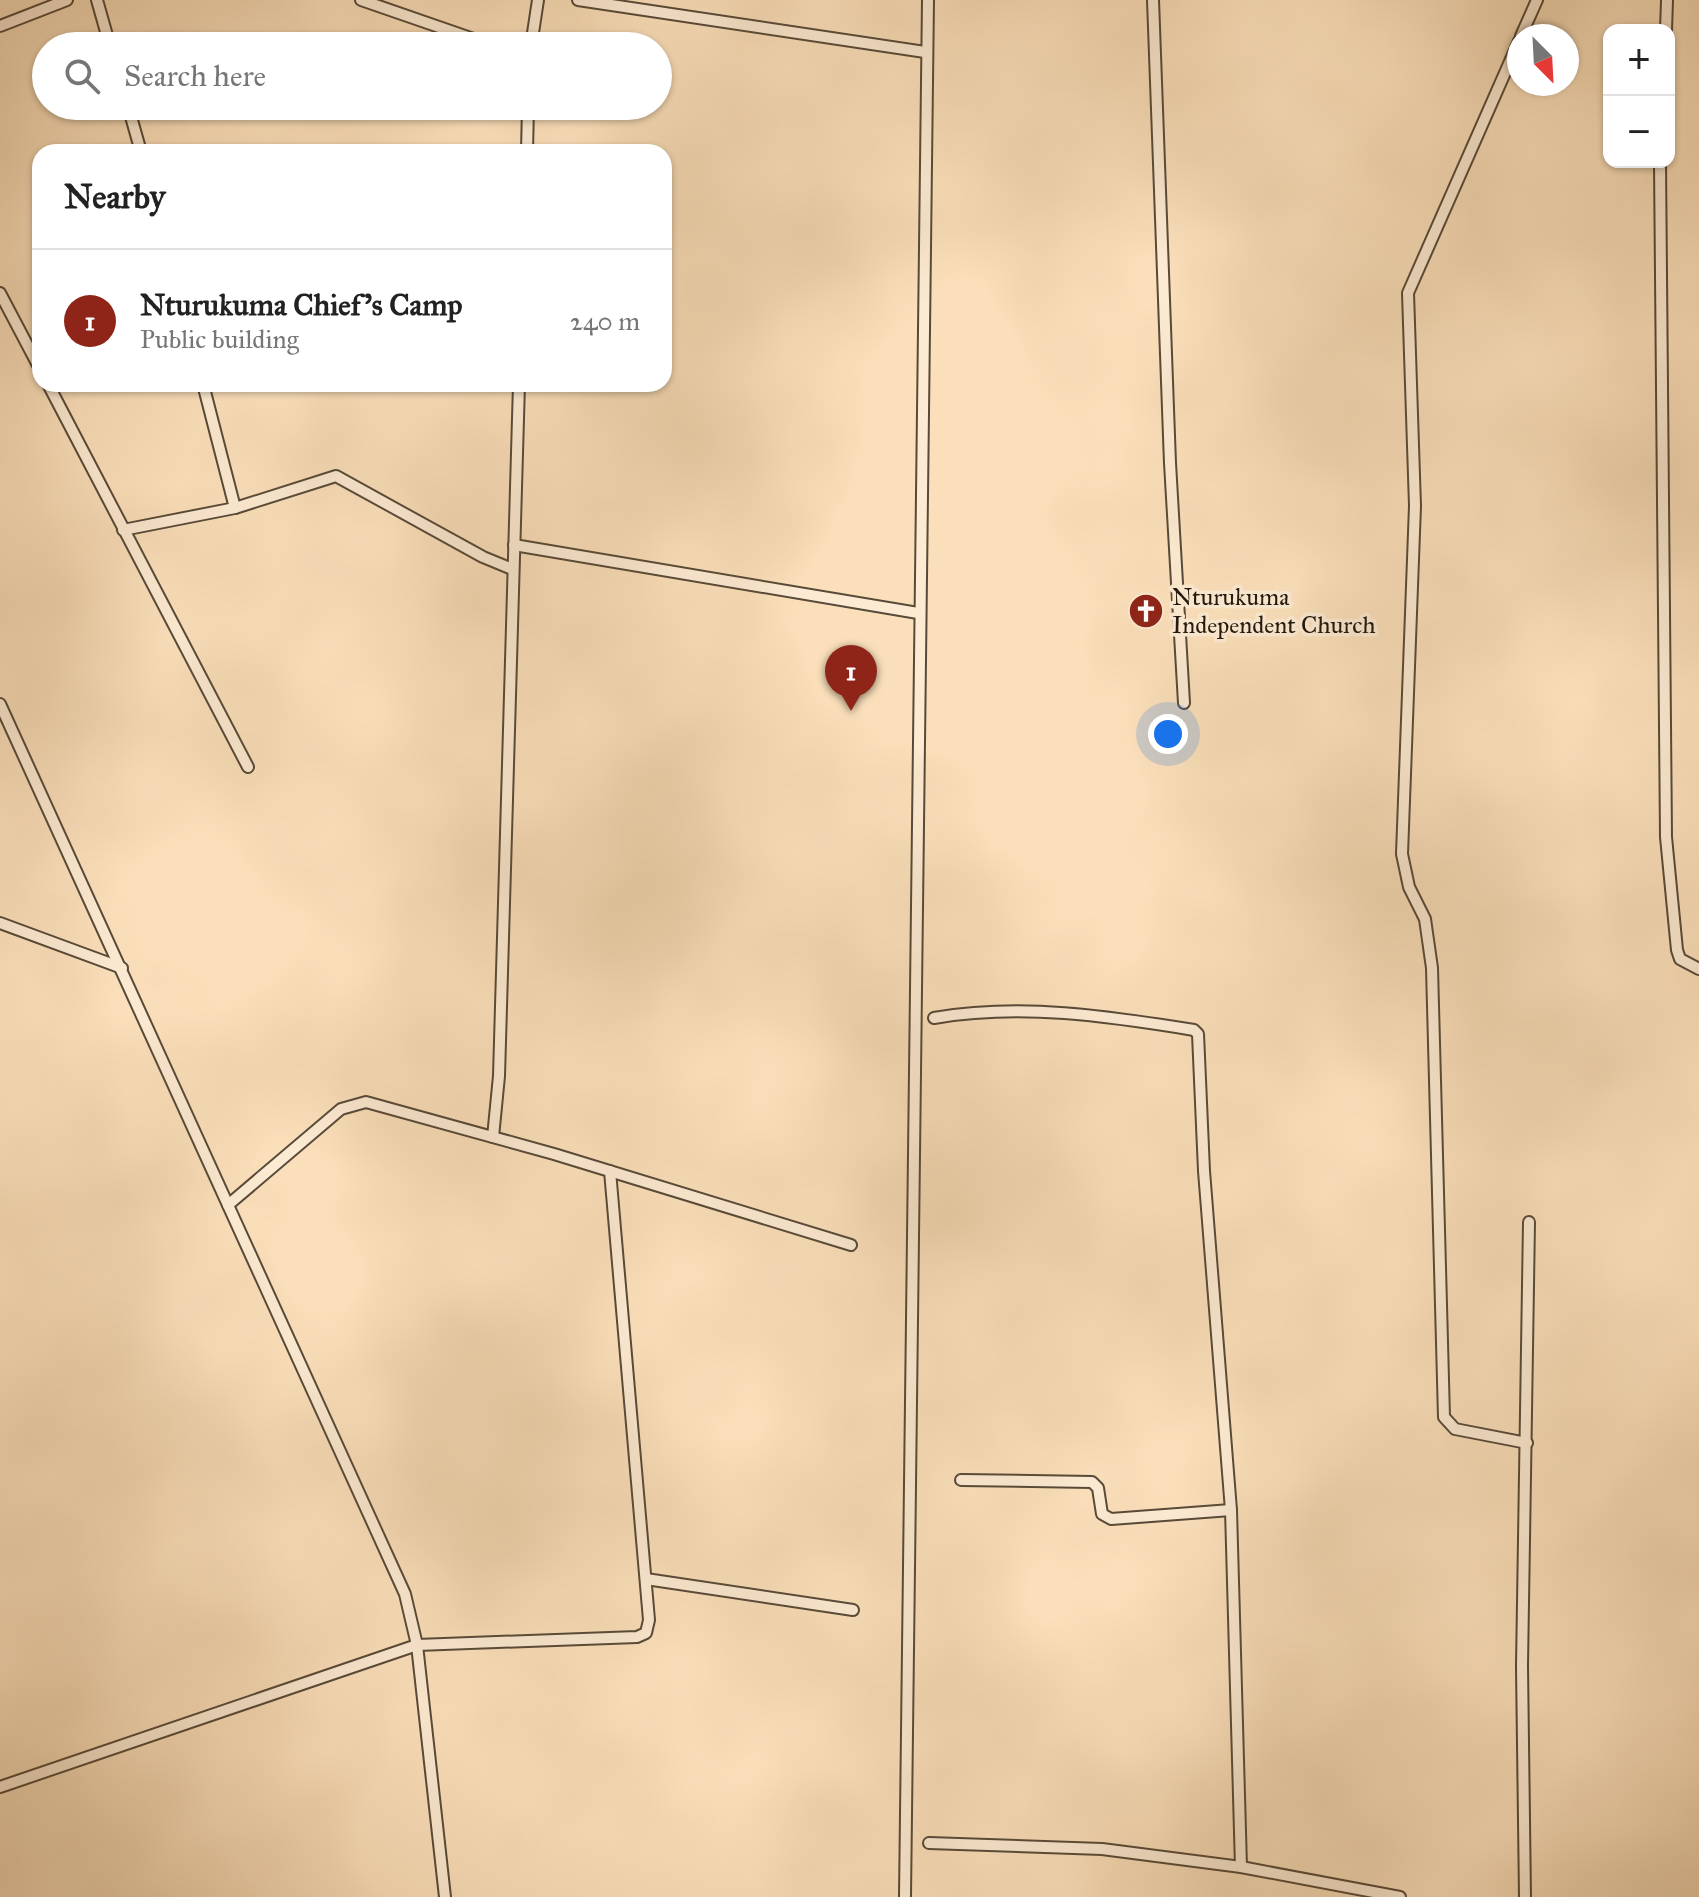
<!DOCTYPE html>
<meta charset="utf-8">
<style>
:root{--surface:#fff;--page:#f2f2f2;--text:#222;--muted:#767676;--line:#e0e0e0;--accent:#8f2418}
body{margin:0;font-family:"IM FELL Great Primer",serif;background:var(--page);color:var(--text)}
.controls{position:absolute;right:24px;top:24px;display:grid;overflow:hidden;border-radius:16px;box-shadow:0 2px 6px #0004}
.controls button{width:72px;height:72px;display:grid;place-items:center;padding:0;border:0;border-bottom:2px solid var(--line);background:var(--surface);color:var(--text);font:40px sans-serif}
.compass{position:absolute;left:1507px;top:24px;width:72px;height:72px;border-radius:50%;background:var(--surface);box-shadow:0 2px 6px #0004;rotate:156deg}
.you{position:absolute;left:1168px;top:734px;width:28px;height:28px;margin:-20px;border:6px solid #fff;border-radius:50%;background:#1a73e8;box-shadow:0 0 0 12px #1a73e833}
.badge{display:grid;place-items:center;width:52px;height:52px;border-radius:50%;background:var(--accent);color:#fff;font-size:26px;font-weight:700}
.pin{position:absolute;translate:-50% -66px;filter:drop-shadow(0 2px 4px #0008)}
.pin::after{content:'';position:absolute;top:42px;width:28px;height:24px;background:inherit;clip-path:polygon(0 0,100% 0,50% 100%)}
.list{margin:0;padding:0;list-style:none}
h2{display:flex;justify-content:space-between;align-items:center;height:104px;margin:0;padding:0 32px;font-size:34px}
h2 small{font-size:26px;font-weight:400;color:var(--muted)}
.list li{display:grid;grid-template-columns:52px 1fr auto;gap:24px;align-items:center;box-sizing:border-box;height:144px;padding:0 32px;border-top:2px solid var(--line)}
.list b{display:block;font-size:30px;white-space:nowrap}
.list p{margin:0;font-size:26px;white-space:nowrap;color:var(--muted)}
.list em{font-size:26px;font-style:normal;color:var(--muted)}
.icon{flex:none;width:44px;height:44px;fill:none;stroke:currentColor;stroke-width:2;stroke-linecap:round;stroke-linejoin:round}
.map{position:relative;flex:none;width:1699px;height:1897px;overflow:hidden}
.search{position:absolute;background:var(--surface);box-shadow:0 2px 6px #0004;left:32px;top:32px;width:640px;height:88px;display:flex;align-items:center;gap:20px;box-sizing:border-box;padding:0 28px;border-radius:44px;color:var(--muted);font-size:30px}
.panel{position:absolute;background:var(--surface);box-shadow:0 2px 6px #0004;left:32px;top:144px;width:640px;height:248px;border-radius:24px}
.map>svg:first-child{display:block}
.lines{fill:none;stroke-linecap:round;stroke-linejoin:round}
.street-casing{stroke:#584a38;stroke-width:14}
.street{stroke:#fcead2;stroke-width:10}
.labels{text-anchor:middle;stroke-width:7;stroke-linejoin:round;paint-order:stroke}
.poi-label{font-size:24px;fill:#22180c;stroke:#fcead2;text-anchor:start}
</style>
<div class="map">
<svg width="1699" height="1897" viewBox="0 0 1699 1897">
<rect width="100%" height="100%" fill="#fadfba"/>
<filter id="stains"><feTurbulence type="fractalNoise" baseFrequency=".0025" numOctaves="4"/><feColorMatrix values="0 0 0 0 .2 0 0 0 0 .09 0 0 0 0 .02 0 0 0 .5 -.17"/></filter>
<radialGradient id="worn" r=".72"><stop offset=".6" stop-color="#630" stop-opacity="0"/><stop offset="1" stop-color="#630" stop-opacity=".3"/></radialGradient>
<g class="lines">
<!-- street casing -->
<g class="street-casing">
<g id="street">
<path d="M 97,0 L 110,46"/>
<path d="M 361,0 L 494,46"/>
<path d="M 578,0 L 925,52"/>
<path d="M 1153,0 L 1170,463 L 1184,703"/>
<path d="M 0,26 L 67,0"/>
<path d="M 1666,30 L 1667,0"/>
<path d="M 1521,36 L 1537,0"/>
<path d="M 1519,41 L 1408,293 L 1415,506 L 1402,854 L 1409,887 L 1425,919 L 1432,968 L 1444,1417 L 1455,1429 L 1527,1443"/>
<path d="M 531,46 L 538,0"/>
<path d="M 128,106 L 141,152"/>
<path d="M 527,152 L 528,106"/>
<path d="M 1660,162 L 1666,837 L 1677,950 L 1680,959 L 1699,969"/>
<path d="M 0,293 L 40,369"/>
<path d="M 48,384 L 248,767"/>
<path d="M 203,384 L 235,508"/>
<path d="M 123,530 L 235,508 L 336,476 L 483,557 L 512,569"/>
<path d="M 514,545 L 918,613"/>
<path d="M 0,704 L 405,1594 L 417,1645 L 445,1897"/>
<path d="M 0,923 L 122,968"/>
<path d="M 934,1018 C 1021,1003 1108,1016 1194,1030 L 1198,1034 L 1204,1171 L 1231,1510 L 1241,1867"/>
<path d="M 493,1137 L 499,1076 L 519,384"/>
<path d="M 228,1205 L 341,1109 L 366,1102 L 554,1154 L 851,1245"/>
<path d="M 961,1480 L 1092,1482 L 1098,1488 L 1102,1514 L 1111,1519 L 1231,1510"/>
<path d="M 646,1579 L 853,1610"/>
<path d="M 0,1787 L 417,1645 L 637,1637 L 646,1633 L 649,1620 L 610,1171"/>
<path d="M 929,1843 L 1102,1849 L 1241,1867 L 1400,1897"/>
<path d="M 905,1897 L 928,0"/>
<path d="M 1525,1897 L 1522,1666 L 1529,1222"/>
</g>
</g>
<!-- street -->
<use href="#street" class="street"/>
</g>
<!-- icons -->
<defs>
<g id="church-disc" transform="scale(1.8)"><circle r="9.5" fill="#8f2418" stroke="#fcead2"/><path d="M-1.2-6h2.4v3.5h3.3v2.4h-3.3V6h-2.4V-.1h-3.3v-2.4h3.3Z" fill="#fff"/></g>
</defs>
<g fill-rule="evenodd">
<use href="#church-disc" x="1146" y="611"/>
</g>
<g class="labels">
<!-- poi labels -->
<g class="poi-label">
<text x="1172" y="605">Nturukuma<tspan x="1172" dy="28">Independent Church</tspan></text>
</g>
</g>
<rect width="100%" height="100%" filter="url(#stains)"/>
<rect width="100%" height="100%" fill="url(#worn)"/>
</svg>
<div class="controls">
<button>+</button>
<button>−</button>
</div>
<svg class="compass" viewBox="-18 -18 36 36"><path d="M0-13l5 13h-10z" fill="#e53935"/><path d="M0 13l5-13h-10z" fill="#767676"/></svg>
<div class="you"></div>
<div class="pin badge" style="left:851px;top:711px">1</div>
<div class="search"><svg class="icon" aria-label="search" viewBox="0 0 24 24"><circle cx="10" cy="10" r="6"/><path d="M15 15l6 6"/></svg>Search here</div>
<section class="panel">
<h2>Nearby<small></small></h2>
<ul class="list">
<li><span class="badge">1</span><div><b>Nturukuma Chief's Camp</b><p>Public building</p></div><em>240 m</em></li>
</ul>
</section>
</div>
